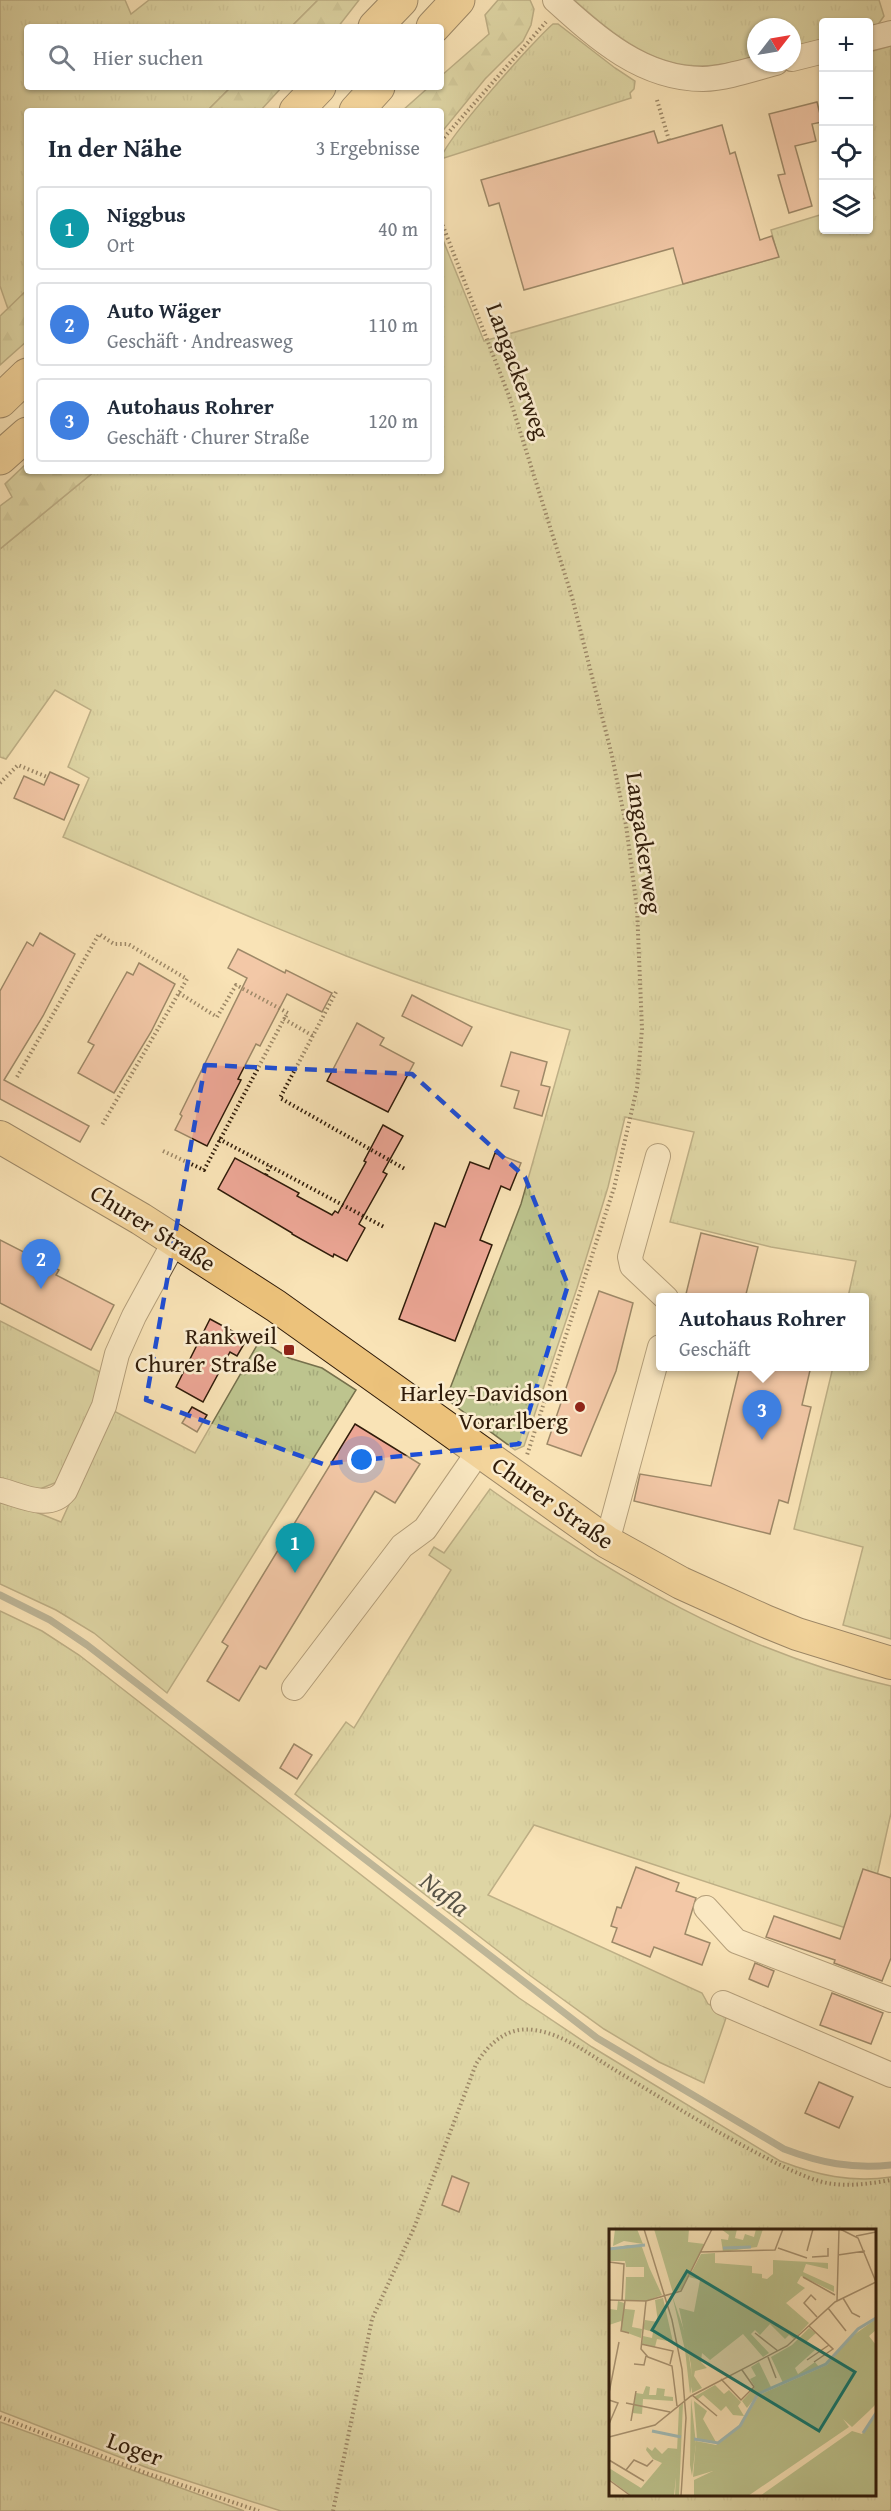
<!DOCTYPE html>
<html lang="de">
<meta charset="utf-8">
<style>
:root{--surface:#fff;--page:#f2f2f3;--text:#1f2937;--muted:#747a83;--line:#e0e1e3;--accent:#ea580c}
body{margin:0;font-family:"Gentium Book Plus",serif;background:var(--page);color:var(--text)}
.controls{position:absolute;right:18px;top:18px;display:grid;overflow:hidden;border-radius:6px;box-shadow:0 2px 4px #0004}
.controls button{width:54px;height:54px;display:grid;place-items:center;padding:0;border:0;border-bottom:2px solid var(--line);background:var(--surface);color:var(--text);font:30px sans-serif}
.compass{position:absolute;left:747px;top:18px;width:54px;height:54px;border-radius:50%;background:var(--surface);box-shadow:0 2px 4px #0004;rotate:59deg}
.you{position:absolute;left:362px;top:1460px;width:21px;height:21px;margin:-15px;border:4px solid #fff;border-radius:50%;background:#1a73e8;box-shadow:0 0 0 9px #1a73e833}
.badge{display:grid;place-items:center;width:39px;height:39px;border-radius:50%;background:var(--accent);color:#fff;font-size:20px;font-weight:700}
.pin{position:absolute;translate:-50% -50px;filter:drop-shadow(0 2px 3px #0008)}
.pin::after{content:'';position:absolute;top:32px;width:21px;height:18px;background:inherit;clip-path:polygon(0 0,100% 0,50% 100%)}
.popup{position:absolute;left:656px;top:1293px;width:213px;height:78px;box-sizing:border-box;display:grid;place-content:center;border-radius:6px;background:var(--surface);filter:drop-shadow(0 2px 4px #0005);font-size:20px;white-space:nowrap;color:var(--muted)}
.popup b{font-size:22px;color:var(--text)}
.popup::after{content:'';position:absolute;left:50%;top:100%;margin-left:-12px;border:12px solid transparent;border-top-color:var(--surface)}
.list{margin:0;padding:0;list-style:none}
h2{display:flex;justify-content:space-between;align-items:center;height:78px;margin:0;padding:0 24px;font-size:26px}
h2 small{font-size:20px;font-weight:400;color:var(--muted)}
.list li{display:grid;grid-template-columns:39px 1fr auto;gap:18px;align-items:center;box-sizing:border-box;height:84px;margin:0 12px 12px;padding:0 12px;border:2px solid var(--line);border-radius:6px}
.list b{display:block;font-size:22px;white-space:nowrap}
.list p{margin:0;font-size:20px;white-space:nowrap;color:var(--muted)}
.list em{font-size:20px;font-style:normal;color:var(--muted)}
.icon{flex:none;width:33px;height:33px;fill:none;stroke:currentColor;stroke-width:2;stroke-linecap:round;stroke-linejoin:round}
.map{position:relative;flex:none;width:891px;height:2511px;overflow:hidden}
.search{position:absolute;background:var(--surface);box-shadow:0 2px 4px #0004;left:24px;top:24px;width:420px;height:66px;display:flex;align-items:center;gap:15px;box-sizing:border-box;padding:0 21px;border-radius:6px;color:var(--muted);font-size:22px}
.panel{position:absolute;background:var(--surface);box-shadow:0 2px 4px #0004;left:24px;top:108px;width:420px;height:366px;border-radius:6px}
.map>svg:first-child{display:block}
.grass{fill:url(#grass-tufts);stroke:#76704c;stroke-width:1.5;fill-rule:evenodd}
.forest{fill:url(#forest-firs);stroke:#76704c;stroke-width:1.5}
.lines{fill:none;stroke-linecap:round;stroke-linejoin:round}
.stream{stroke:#747c72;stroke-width:7}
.building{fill:#eca695;stroke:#301c0a;stroke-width:1.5}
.minor-casing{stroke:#624e35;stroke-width:26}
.major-casing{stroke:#301c0a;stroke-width:34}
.highway-casing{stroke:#301c0a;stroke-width:35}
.path{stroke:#301c0a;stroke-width:4;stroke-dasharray:1.5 3;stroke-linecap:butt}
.minor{stroke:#fbedd0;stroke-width:24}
.major{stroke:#ecc27b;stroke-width:32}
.highway{stroke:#ecc27b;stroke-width:33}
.marked{fill:none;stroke:#1d4ed8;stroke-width:4.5;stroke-dasharray:12 8;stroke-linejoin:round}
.poi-dot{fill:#8f2418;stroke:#fbedd0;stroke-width:2}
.labels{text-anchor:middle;stroke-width:5;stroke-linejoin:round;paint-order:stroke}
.street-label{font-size:24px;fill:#301c0a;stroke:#fbedd0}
.poi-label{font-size:24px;fill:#301c0a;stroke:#fbedd0;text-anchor:end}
.water-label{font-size:26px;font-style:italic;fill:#585447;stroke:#fbedd0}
.inset-river{fill:none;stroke:#a1bcb8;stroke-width:3}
.inset-road{fill:none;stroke:#a99371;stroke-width:1.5}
.view{fill:#0f766e;fill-opacity:0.15;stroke:#0f766e;stroke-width:3}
.inset-edge{fill:none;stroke:#301c0a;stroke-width:3}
</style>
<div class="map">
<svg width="891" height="2511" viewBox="0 0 891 2511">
<defs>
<pattern id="grass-tufts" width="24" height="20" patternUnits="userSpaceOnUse" patternTransform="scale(1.5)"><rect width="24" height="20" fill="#bdc48e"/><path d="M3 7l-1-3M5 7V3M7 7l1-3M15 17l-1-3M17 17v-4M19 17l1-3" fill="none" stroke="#a3a879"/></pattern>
<pattern id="forest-firs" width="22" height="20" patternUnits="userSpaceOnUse" patternTransform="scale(1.5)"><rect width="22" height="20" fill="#bdc48e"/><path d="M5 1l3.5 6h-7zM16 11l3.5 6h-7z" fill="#a3a879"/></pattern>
</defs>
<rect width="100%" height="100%" fill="#f9e3b6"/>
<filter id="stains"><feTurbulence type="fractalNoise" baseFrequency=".00333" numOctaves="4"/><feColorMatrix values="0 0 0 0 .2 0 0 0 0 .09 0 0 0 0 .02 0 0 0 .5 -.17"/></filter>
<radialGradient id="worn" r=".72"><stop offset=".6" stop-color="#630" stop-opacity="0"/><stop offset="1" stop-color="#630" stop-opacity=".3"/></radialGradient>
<!-- grass -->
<g class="grass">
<path d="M 0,0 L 125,0 L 131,14 L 149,0 L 318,0 L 291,27 L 27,27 L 27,87 L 231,87 L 207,111 L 27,111 L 27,290 L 8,309 L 0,286 Z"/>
<path d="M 574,0 L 879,0 L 884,16 L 877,26 L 869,28 L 868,22 L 824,22 L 823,39 L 792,47 L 792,27 L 756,27 L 756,56 C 743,60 729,64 716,65 C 658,73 614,35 574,0 Z"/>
<path d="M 553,24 L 558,24 L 615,68 L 635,81 L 634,89 L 630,93 L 631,98 L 441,159 C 443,142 536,38 553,24 Z"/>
<path d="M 891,46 L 891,1639 L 843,1625 L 863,1547 L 794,1529 L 833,1367 L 864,1366 L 864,1298 L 848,1297 L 856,1261 L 771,1247 L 670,1222 L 694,1132 L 625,1117 L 608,1187 L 577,1288 L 524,1446 L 515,1450 L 446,1399 L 521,1204 L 570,1030 C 395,984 229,908 63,837 L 89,778 L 68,767 L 91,710 L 55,690 L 6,759 L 0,757 L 0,549 L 95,471 L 441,471 L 441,235 L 484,341 L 778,257 L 771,230 L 823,214 L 824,230 L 868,230 L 869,200 L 875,198 L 868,176 L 869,52 Z"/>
<path d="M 0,1321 L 104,1374 L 95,1405 L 57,1482 L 40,1489 L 0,1482 Z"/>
<path d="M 260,1340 L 289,1358 L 322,1368 L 356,1390 L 167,1693 L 94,1633 L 56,1610 L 0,1584 L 0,1498 L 61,1522 L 112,1410 L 195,1453 Z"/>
<path d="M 490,1489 C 612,1576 743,1654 891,1686 L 891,1813 L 864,1934 L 534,1825 L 488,1895 L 702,1993 L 708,2004 L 728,2012 L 704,2083 L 659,2062 L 604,2029 L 528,1974 L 295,1794 L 346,1722 L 354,1728 L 451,1570 L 429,1555 L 434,1547 L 444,1553 Z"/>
<path d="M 0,1611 L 42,1631 L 79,1655 L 519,1998 L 592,2047 L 780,2161 C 817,2175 851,2183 891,2177 L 891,2511 L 281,2511 L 148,2468 L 0,2411 ZM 610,2230 L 874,2230 L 874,2494 L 610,2494 Z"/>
<path d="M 0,2422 L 244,2511 L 0,2511 Z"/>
</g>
<!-- forest -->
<g class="forest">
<path d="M 318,0 L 359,0 L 338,27 L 291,27 Z"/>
<path d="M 498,0 L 530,0 L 534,9 L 531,25 L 523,41 L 485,79 L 441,133 L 441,111 L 402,111 L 429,87 L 441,87 L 441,76 L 489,34 L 485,15 Z"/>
<path d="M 231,87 L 282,87 L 260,111 L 207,111 Z"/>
<path d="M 27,290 L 27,341 L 0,365 L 0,316 Z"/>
<path d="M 27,463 L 27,471 L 95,471 L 0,549 L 0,506 L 12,497 L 5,484 Z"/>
</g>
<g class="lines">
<!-- stream -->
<path class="stream" d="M 0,1595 L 50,1620 L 87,1645 L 597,2038 L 784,2149 C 821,2163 852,2169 891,2165"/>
</g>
<!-- building -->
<g class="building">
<path d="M 817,102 L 822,122 L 812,124 L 816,141 L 795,146 L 812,206 L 789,213 L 778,175 L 785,174 L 769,114 Z"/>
<path d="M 722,125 L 730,154 L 735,152 L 760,240 L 772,236 L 779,257 L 683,284 L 673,248 L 524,290 L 499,203 L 489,206 L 481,180 L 654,131 L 658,143 Z"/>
<path d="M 50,772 L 79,785 L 64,820 L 14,798 L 24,776 L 44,785 Z"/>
<path d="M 40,933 L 75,954 L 43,1016 L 4,1080 L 89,1126 L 80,1142 L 0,1099 L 0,991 L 27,942 L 33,946 Z"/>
<path d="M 238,949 L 285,973 L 286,970 L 332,993 L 322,1012 L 287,994 L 260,1046 L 256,1044 L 238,1079 L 241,1080 L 207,1146 L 175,1130 L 182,1116 L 180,1114 L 247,978 L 228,968 Z"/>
<path d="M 139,963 L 175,984 L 151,1032 L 114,1093 L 78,1073 L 94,1045 L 88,1042 L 114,995 L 127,972 L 133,975 Z"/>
<path d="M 412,995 L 472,1027 L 462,1046 L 402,1016 Z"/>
<path d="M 357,1023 L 384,1038 L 380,1045 L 414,1063 L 388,1112 L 327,1081 Z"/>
<path d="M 511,1052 L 547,1062 L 541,1085 L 550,1087 L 542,1116 L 514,1108 L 519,1091 L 501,1086 Z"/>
<path d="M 383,1125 L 403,1136 L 383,1172 L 387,1174 L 359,1224 L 365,1228 L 347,1261 L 334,1254 L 333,1257 L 292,1234 L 292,1233 L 218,1189 L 235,1158 L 299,1193 L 297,1196 L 332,1215 L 335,1211 L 338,1213 L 366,1162 L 364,1161 Z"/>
<path d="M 495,1153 L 521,1163 L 510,1190 L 501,1186 L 480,1240 L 492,1245 L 455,1341 L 399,1319 L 435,1223 L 445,1227 L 470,1162 L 489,1169 Z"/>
<path d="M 701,1233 L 758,1247 L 745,1298 L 685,1298 Z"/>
<path d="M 0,1240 L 59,1270 L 56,1275 L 114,1305 L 91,1350 L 0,1303 Z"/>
<path d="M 599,1291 L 633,1303 L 616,1371 L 581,1456 L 547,1444 Z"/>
<path d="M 210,1319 L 247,1339 L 237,1356 L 230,1352 L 203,1402 L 176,1387 Z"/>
<path d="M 740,1366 L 811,1366 L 802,1405 L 811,1407 L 788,1503 L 779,1500 L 770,1534 L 634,1501 L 640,1474 L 711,1486 Z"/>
<path d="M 192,1407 L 207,1415 L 197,1432 L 182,1423 Z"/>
<path d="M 355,1424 L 420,1464 L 395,1503 L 375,1491 L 266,1669 L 260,1666 L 239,1701 L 207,1681 L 228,1646 L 222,1642 Z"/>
<path d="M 294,1744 L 312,1755 L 297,1779 L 280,1768 Z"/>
<path d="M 636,1867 L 679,1883 L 676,1891 L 696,1898 L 685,1934 L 710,1943 L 702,1965 L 654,1947 L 650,1957 L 612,1942 L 617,1928 L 611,1926 L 617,1907 L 621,1908 Z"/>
<path d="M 863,1869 L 891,1878 L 891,1958 L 882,1981 L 834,1963 L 835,1960 L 766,1937 L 774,1916 L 840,1939 Z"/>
<path d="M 755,1963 L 774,1971 L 768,1987 L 749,1979 Z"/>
<path d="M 832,1993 L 883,2013 L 871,2044 L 820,2025 Z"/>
<path d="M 819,2082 L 853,2097 L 839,2128 L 805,2113 Z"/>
<path d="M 452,2176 L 469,2183 L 459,2212 L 442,2205 Z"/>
</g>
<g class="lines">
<!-- minor casing -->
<g class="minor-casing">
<g id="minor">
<path d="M 555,0 C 597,38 642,79 703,79 C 728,78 753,69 776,63"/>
<path d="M 868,39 L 891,33"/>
<path d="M 792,59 L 824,51"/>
<path d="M 658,1156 L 630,1257 L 632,1266 L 666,1298"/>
<path d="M 0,1490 C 20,1495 49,1511 65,1491 L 104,1406 L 117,1354 L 134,1316 L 175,1241"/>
<path d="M 607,1542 L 660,1347"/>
<path d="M 294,1688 L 402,1546 L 425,1529 L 479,1451"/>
<path d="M 706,1908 L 736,1941 L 891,2000"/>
<path d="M 723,2003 L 891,2075"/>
</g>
</g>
<!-- major casing -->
<g class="major-casing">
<path id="major" d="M 0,1137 L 141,1219 L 276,1306 L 607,1542 L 681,1583 L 765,1621 L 797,1634 L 891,1663"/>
</g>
<!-- highway casing -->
<g class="highway-casing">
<g id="highway">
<path d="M 375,27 L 401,0"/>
<path d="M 433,27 L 458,0"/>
<path d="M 296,111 L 319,87"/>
<path d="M 356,111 L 378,87"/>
<path d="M 0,401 L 27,375"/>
<path d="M 0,458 L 27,434"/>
</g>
</g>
<!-- path -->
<g class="path">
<path d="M 657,100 L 669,140"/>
<path d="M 441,141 L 546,22"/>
<path d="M 441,221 L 509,396 L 572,597 L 612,756 L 626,825 L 637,908 L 642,1029 L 637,1088 L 614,1188 L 527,1455"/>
<path d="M 0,783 L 18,765 L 47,777"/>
<path d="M 336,992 L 280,1098 L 405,1169"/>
<path d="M 179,993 L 217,1017 L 236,985 L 288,1013 L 284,1019"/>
<path d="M 17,1077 L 99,934 L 114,944 L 128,944 L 187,979 L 102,1125"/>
<path d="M 219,1139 L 384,1227"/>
<path d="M 163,1151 L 204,1170 L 284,1019 L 313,1036"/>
<path d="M 266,1175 L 270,1166"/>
<path d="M 0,2417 L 146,2473 L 259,2511"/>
<path d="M 333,2511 L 372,2319 L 414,2228 L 476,2064 C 489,2043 508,2026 534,2030 C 564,2034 590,2055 615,2070 C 661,2098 706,2126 753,2151 C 774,2162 796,2174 819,2181 C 842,2188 868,2184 891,2180"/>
</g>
<!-- minor -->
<use href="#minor" class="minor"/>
<!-- major -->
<use href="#major" class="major"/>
<!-- highway -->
<use href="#highway" class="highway"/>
</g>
<!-- marked area -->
<path d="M0 0H891V2511H0ZM 205,1065 L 412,1074 L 525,1177 L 568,1285 L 519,1444 L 323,1464 L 146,1400 Z" fill="#f9e3b6" fill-opacity=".55" fill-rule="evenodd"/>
<path class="marked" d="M 205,1065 L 412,1074 L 525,1177 L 568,1285 L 519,1444 L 323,1464 L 146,1400 Z"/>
<!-- markers -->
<g class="poi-dot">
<rect x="283" y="1344" width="12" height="12" rx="3"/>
<circle cx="580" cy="1407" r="6"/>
</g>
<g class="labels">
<!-- street labels -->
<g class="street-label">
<text transform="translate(518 371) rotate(70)" y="8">Langackerweg</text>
<text transform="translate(644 843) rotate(82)" y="8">Langackerweg</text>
<text transform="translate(153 1228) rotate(32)" y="8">Churer Straße</text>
<text transform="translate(553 1503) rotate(35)" y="8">Churer Straße</text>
<text transform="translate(135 2449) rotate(20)" y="8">Loger</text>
</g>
<!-- poi labels -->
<g class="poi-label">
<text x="277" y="1344">Rankweil<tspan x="277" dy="28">Churer Straße</tspan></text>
<text x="568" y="1401">Harley-Davidson<tspan x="568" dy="28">Vorarlberg</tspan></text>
</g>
<!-- water labels -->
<g class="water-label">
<text transform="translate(445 1894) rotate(38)" y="9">Nafla</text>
</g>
</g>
<!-- overview -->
<g transform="translate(609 2229)">
<rect width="267" height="267" fill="#f9e3b6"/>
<path d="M 6,0 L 28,0 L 34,15 L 15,12 L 4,17 ZM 45,0 L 80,0 L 79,13 L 96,15 L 73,60 L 64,64 ZM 128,0 L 126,9 L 134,11 L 136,5 L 145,8 L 147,0 L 154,0 L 148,18 L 114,23 L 112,10 L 119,11 L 120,6 L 112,0 ZM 106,24 L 106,34 L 143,37 L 143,44 L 153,45 L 153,49 L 158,50 L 164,45 L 164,31 L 219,34 L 219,40 L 197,35 L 194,43 L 225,57 L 225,63 L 192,47 L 188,54 L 196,59 L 177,74 L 200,94 L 185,110 L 180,106 L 176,110 L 161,95 L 151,106 L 146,101 L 142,105 L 160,124 L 154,128 L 134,105 L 101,131 L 93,124 L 92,133 L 98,139 L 86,142 L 85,147 L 93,159 L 83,164 L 82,136 L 70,79 L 85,83 L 91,51 L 80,48 L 92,25 ZM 35,38 L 40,38 L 53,66 L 37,72 L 16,71 L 17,48 L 35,48 ZM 54,69 L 64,113 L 48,110 L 46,118 L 33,115 L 34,107 L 43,109 L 44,103 L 34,100 L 36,91 L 49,93 L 46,71 ZM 9,72 L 15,74 L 16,80 L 26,81 L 23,98 L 33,100 L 32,109 L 13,102 L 12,92 L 0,96 L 1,80 L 8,81 ZM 267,90 L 267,101 L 260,107 L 267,116 L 267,175 L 260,182 L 243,198 L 234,190 L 240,198 L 139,267 L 85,267 L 85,251 L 104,242 L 84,248 L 87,212 L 107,216 L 113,212 L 131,198 L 150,166 L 218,136 L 242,108 ZM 200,99 L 207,104 L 197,113 L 206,121 L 186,139 L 189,145 L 206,133 L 210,138 L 174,154 L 162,128 L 183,116 ZM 150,133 L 162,158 L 149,165 L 138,179 L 133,172 L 146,158 L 141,150 L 147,147 L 142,138 ZM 106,156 L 115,165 L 120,161 L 132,173 L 129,177 L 135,187 L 124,186 L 117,177 L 112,182 L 94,166 L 88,171 L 85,168 ZM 37,157 L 41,158 L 40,166 L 47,166 L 48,159 L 56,160 L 55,167 L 64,168 L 64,172 L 34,170 L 33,185 L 23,184 L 27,164 L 34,165 ZM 85,172 L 98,182 L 94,190 L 107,213 L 88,210 ZM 38,218 L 43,222 L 46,218 L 53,225 L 59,219 L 70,220 L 65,267 L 23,267 L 0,250 L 0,239 L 32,259 L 53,234 L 44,230 L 37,221 Z" fill="#bdc48e"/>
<path d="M 63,66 L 77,107 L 84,154 L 81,165 L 76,121 ZM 82,169 L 87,215 L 83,247 L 81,236 ZM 74,174 L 70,267 L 66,267 L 70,178 ZM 267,184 L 267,267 L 151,267 L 243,202 L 253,205 Z" fill="#bdc48e"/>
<path d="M 19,16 L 33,18 L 40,38 L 17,38 L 16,32 L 0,32 L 0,20 Z" fill="#bdc48e"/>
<path class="inset-river" d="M 114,19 L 142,18M 0,20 L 36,16M 43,202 L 72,208M 254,204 L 267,184M 85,210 L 109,214 L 131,197 L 149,165 L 217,135 L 249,100 L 267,89"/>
<path class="inset-road" d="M 35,0 L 63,91 L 73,140 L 77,189 L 72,267M 231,0 L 249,9 L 267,53M 247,7 L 267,3M 169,19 L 198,29M 198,22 L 204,0M 91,23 L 166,21 L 174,0M 229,26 L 256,22M 203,28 L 219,27 L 219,19M 0,33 L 15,35 L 13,72M 194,48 L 226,66M 234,69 L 243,84 L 251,88M 0,71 L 37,72 L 72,62 L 103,0M 207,71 L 202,66 L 195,74 L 208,88M 16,72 L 12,102 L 20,104M 37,72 L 32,120 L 39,128 L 63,137 L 68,177M 228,72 L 230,0M 219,79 L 237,102M 200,97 L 224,120 L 205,133M 146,104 L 169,122M 32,115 L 64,122 L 61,135M 159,128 L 167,149M 198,131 L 220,116M 25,135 L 35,136 L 37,127M 112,150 L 132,171 L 145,158 L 133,141M 0,164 L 10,113M 83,166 L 108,187M 0,171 L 9,174 L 0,195M 17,174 L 61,183M 22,192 L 27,162M 0,208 L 46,196 L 82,167 L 178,117 L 226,73 L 267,53M 0,231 L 35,252M 17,241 L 25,231 L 38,237 L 44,231M 0,251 L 22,267"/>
<path class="view" d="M 78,42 L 246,143 L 210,202 L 43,101 Z"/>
<rect width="267" height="267" class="inset-edge"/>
</g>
<rect width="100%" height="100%" filter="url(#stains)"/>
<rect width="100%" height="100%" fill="url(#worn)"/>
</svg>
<div class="controls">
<button>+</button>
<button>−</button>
<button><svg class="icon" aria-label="locate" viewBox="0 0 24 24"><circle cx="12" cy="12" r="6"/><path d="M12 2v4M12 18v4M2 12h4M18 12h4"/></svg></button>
<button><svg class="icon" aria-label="layers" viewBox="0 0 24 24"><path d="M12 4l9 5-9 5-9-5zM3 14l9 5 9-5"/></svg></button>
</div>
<svg class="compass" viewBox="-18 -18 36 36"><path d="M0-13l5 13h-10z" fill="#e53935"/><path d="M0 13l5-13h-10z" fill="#747a83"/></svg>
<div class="you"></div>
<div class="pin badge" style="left:295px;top:1573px;background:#0f9aa8">1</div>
<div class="pin badge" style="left:41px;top:1289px;background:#3f7fe0">2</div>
<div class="pin badge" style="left:762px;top:1440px;background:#3f7fe0">3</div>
<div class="popup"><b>Autohaus Rohrer</b>Geschäft</div>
<div class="search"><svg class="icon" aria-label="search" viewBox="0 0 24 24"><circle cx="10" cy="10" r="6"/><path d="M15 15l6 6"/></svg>Hier suchen</div>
<section class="panel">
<h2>In der Nähe<small>3 Ergebnisse</small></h2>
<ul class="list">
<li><span class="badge" style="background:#0f9aa8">1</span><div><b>Niggbus</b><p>Ort</p></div><em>40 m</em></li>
<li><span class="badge" style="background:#3f7fe0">2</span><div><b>Auto Wäger</b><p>Geschäft · Andreasweg</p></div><em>110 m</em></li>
<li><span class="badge" style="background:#3f7fe0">3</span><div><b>Autohaus Rohrer</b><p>Geschäft · Churer Straße</p></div><em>120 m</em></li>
</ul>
</section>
</div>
